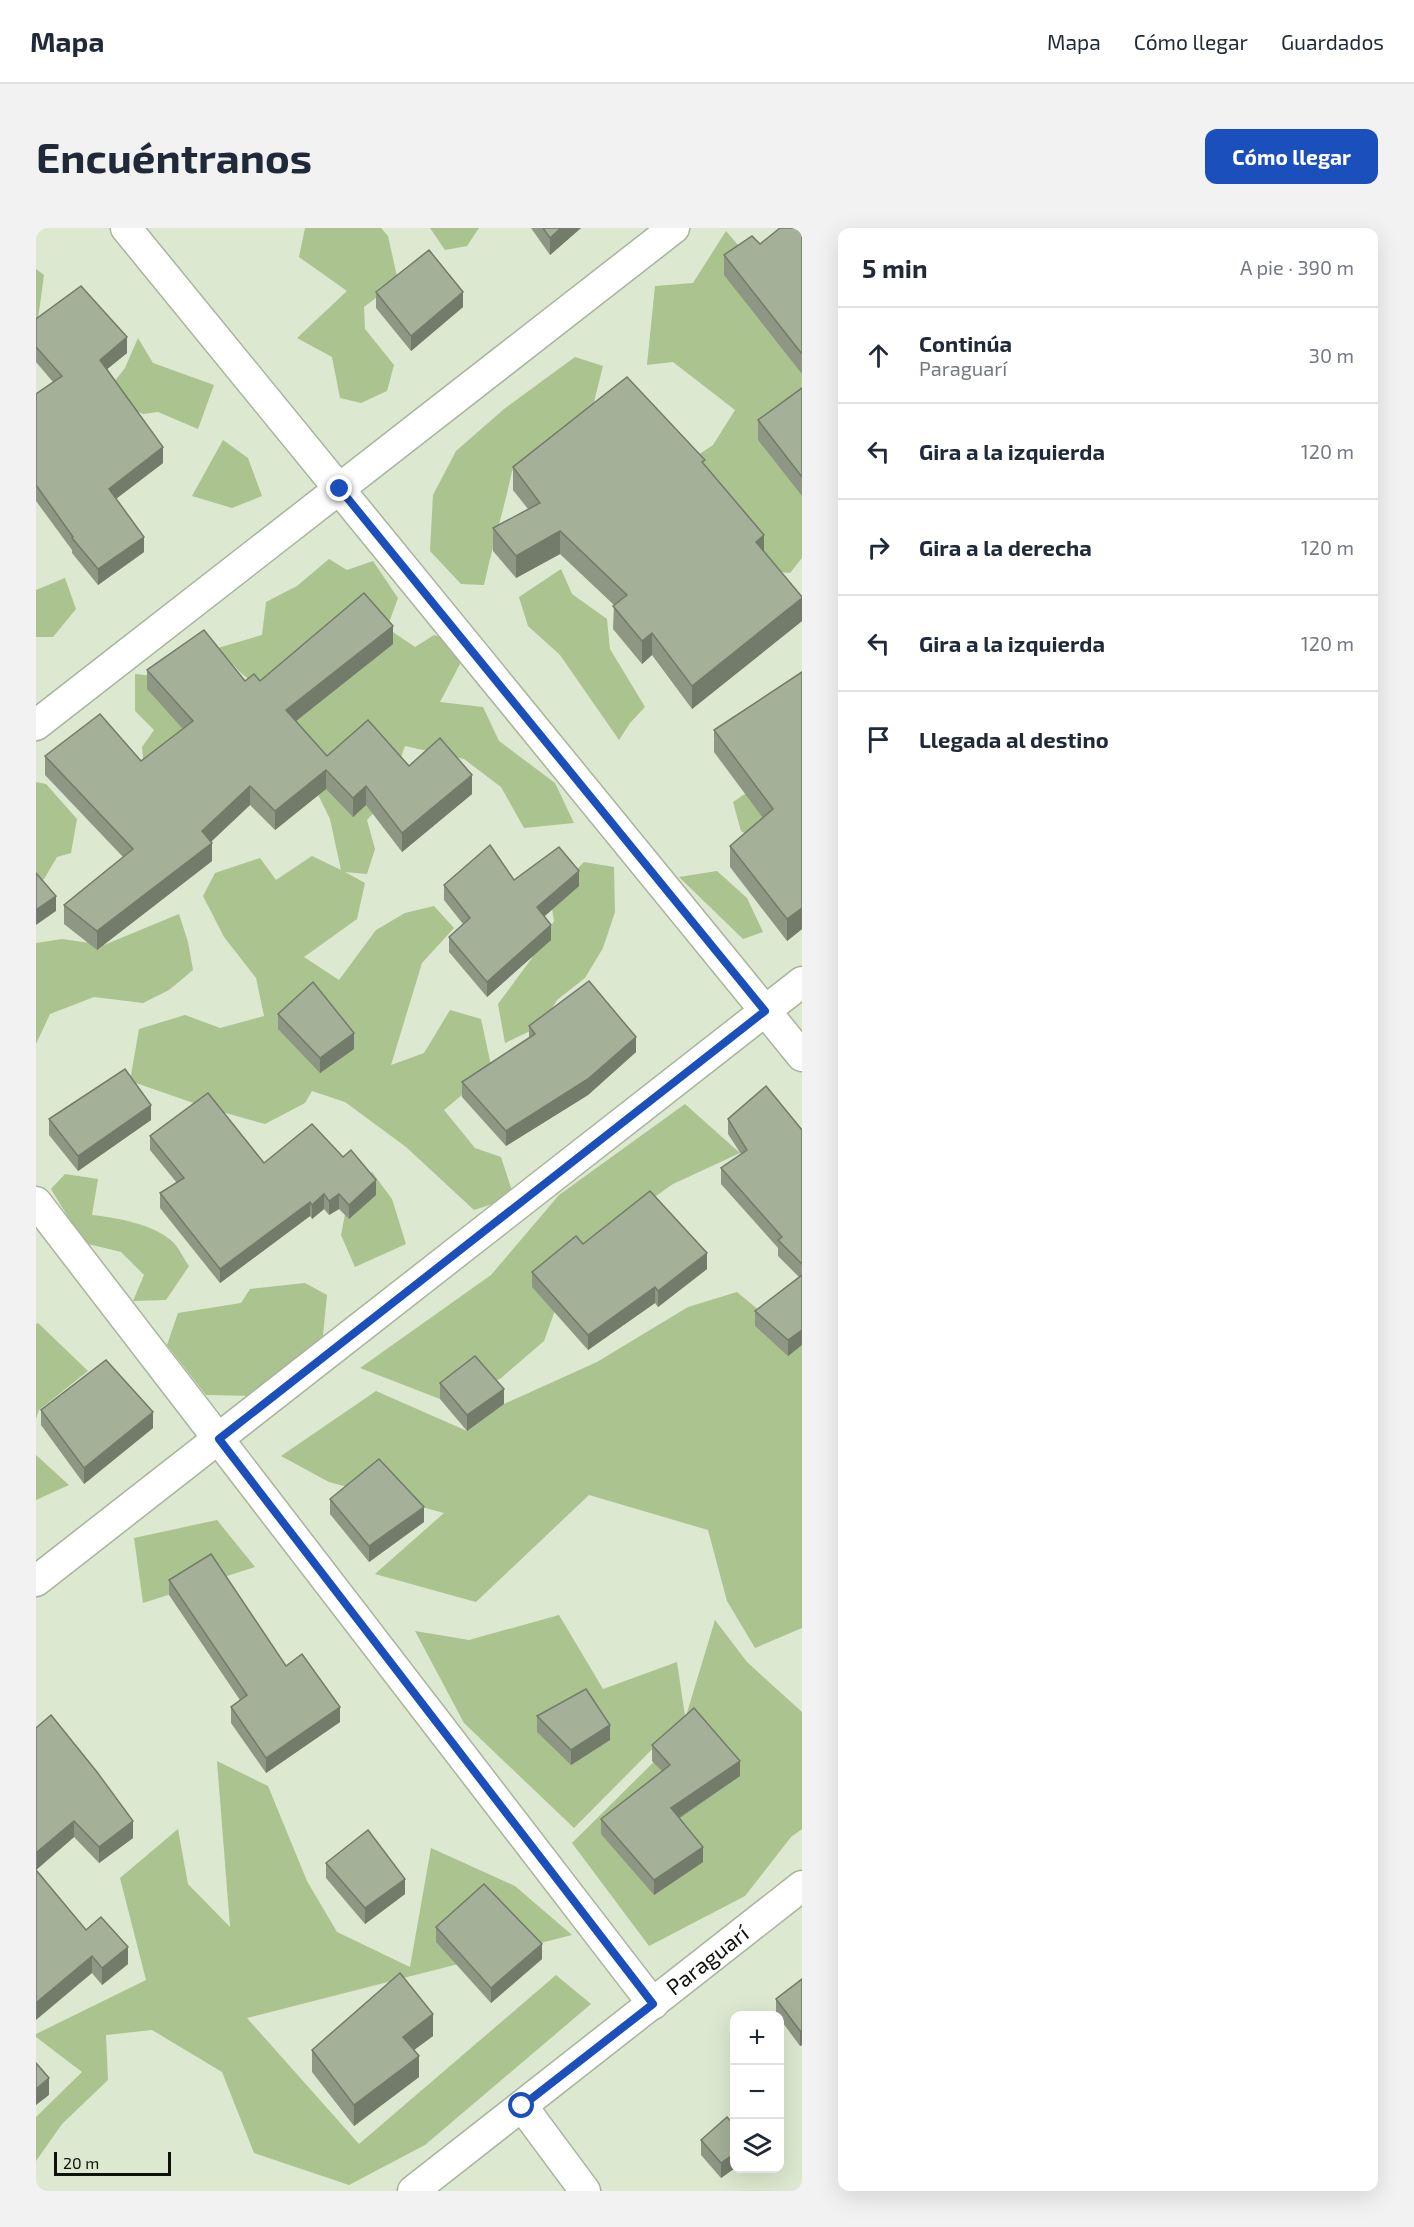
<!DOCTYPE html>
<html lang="es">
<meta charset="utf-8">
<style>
:root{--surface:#fff;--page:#f2f2f3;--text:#1f2937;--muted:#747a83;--line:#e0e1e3;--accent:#1b4fbb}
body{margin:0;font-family:"Exo 2",sans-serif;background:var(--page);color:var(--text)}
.controls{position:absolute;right:18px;bottom:18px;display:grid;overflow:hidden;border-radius:12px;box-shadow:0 6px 24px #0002}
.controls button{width:54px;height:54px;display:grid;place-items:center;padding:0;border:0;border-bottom:2px solid var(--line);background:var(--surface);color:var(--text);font:30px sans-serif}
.scale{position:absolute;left:18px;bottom:15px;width:117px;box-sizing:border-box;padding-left:6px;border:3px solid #0e120a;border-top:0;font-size:16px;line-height:21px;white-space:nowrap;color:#0e120a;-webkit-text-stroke:4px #dce8cf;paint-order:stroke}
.stop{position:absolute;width:18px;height:18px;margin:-14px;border:4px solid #1b4fbb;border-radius:50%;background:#fff}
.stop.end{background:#1b4fbb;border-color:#fff;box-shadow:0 2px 6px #0008}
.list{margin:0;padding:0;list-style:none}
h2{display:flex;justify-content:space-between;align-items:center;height:78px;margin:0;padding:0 24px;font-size:26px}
h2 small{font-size:20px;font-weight:400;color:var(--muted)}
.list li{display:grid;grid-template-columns:39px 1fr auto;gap:18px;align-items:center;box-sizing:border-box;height:96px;padding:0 24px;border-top:2px solid var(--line)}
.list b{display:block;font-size:22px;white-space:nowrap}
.list p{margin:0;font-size:20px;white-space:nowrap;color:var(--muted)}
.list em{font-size:20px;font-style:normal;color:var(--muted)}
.icon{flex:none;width:33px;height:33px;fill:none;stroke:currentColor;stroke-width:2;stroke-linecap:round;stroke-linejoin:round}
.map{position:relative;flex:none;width:766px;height:1963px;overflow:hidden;border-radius:12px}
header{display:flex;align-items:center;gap:36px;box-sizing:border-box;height:84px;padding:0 30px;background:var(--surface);border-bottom:2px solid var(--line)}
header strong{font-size:28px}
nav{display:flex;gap:33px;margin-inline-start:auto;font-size:21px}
.intro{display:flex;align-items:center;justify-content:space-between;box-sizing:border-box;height:144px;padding:0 36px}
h1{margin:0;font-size:42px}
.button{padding:15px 27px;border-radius:12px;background:var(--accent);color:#fff;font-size:21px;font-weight:700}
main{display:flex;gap:36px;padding:0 36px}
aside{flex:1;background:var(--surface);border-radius:12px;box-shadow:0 6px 24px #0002}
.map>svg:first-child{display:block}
.green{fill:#abc38f}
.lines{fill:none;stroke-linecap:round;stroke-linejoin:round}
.street-casing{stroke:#a8b49c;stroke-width:33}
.street{stroke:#fff;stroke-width:30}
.wall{fill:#8d9783}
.shaded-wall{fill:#737b6a}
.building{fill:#a4b098;stroke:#737b6a;stroke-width:1.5}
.route{stroke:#1b4fbb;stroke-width:8}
.labels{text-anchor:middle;stroke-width:4.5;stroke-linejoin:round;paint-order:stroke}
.street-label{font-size:22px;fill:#0e120a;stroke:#dce8cf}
</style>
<header>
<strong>Mapa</strong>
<nav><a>Mapa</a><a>Cómo llegar</a><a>Guardados</a></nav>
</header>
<div class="intro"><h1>Encuéntranos</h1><a class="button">Cómo llegar</a></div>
<main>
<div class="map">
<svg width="766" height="1963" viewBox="0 0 766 1963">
<rect width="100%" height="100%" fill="#dce8cf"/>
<!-- green -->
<g class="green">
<path d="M 269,0 L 345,0 L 352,8 L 362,53 L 328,79 L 329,101 L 358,137 L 351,163 L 325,175 L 304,170 L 296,129 L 261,110 L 311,63 L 263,29 Z"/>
<path d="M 394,0 L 443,0 L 431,18 L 409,22 Z"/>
<path d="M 690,3 L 708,24 L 766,60 L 766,330 L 754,345 L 733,343 L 652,306 L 662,227 L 677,217 L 699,182 L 637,134 L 611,137 L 619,58 L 657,55 Z"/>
<path d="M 0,41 L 8,47 L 2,91 L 0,93 Z"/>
<path d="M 102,110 L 117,135 L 178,157 L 162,201 L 122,184 L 107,186 L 68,167 L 89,140 Z"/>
<path d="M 539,129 L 567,138 L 558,174 L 509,220 L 476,243 C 468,282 456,319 448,357 L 425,356 L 394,323 L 397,267 L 420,223 L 468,181 Z"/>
<path d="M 187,212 L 212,230 L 226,268 L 196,280 L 156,268 Z"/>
<path d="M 293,331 L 311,342 L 337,333 L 362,370 L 351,400 L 379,419 L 398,407 L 415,413 L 424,436 L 404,474 L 447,479 L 463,513 L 519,555 L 538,595 L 488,600 L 465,559 L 428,531 L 369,518 L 351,570 L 331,592 L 339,621 L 331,646 L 309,644 L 329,655 L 321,691 L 268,729 L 303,752 L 340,702 L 369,685 L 398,678 L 418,700 L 386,735 L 355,837 L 388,825 L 414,782 L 445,791 L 456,842 L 408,882 L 439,920 L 465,929 L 478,969 L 438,982 L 370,919 L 309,874 L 276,863 L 269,875 L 229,896 L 172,880 L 94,853 L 103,801 L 149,787 L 184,800 L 228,788 L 220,750 L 188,709 L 167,668 L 179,645 L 224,630 L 240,652 L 276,628 L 305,642 L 294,591 L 235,470 L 204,444 L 182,420 L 226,407 L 230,374 L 261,358 Z"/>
<path d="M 525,341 L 536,366 L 571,391 L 574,421 L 609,479 L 594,495 L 583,512 L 524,427 L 492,398 L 483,369 Z"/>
<path d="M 29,350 L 40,381 L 17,409 L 0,409 L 0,362 Z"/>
<path d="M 99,446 L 120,448 L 163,487 L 110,557 L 106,519 L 118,502 L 99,483 Z"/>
<path d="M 0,554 L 10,556 L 41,591 L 35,625 L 21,629 L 8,651 L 0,655 Z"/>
<path d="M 722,557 L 745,628 L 705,603 L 697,574 Z"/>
<path d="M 548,634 L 578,639 L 579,684 L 567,720 L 549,750 L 521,772 L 505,798 L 469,815 L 462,776 L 496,730 L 518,693 L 514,669 Z"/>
<path d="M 681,643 L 711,670 L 727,704 L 707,711 L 643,649 Z"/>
<path d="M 143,686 L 152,714 L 157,742 L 133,762 L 107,775 L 58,769 L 14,786 L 0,816 L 0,715 L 26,711 L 68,717 Z"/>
<path d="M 649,876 L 704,925 L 637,956 L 540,1024 L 508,1113 L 464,1151 L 404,1171 L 324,1140 L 455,1047 L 523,967 Z"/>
<path d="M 336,944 L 356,971 L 370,1016 L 319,1039 L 305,1007 L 312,971 Z"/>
<path d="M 29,946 L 62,951 L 56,987 C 82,990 117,996 137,1014 C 143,1020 148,1031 153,1038 L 130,1072 L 97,1073 L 108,1047 L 85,1024 L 48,1015 L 15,961 Z"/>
<path d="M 269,1055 L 291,1067 L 286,1117 L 224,1168 L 170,1167 L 131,1117 L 142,1085 L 205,1075 L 214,1061 Z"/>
<path d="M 701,1064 L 766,1118 L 766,1400 L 719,1420 L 691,1373 L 672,1302 L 553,1267 L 440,1374 L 339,1346 L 408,1285 L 293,1254 L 245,1228 L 340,1163 L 431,1203 L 468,1176 L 561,1134 L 652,1079 Z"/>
<path d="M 2,1095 L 52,1143 L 3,1182 L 0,1191 L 0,1096 Z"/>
<path d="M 0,1227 L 33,1257 L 0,1272 Z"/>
<path d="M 181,1292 L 219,1339 L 107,1375 L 98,1310 Z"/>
<path d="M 523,1387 L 567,1461 L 641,1434 L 649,1488 L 538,1600 L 428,1495 L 379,1403 L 433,1412 Z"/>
<path d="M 679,1392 L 711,1434 L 766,1484 L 766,1601 L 755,1609 L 709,1668 L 613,1718 L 536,1615 L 644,1508 Z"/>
<path d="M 181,1533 L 232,1558 L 271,1653 L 301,1704 L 374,1739 L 395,1620 L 479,1658 L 536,1707 L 211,1790 L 323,1916 L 520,1747 L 555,1776 L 389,1917 L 313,1957 L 218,1925 L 186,1844 L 116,1802 L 70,1807 L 72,1852 L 26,1896 L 0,1933 L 0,1889 L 46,1844 L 0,1809 L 0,1806 L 110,1752 L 84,1650 L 142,1601 L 152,1656 L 194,1699 Z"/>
</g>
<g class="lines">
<!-- street casing -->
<g class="street-casing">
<g id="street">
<path d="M 90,0 L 766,828"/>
<path d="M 0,497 L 638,0"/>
<path d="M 0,974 L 617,1776"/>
<path d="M 0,1353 L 766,754"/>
<path d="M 486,1878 L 549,1963"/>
<path id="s1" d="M 377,1963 L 766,1658"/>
</g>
</g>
<!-- street -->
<use href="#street" class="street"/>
</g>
<!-- wall -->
<g class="wall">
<path d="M 495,0 L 545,0 L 514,27 Z"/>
<path d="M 766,0 L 766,146 L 688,47 L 688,27 L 724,16 Z"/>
<path d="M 340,64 L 427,79 L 375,123 L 340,80 Z"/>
<path d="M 0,91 L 91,125 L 71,141 L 127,235 L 80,271 L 108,324 L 62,357 L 36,325 L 36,322 L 0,273 L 0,166 L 17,154 L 0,134 Z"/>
<path d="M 766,160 L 766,268 L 722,212 L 722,192 Z"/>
<path d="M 669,238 L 728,324 L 766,369 L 766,393 L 656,481 L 616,427 L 606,436 L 577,401 L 578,377 L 524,326 L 480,350 L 457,323 L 457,300 L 492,281 L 477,262 L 477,239 Z"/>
<path d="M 357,416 L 260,493 L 291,528 L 373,538 L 436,566 L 366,624 L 330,577 L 317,589 L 290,561 L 239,602 L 214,577 L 175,614 L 176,633 L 61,722 L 28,696 L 28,677 L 87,629 L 9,547 L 9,528 L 105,533 L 147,501 L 111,461 L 111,442 L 209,453 L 224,453 Z"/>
<path d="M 766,444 L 766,701 L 751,713 L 694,639 L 694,618 L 727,590 L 678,524 L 678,502 Z"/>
<path d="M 478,652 L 543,658 L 508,688 L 515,712 L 451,769 L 413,724 L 413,709 L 427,696 L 408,672 L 408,657 Z"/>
<path d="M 242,786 L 318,821 L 284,845 L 242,801 Z"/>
<path d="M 493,798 L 600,824 L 552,867 L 470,918 L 426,869 L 426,854 L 493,811 Z"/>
<path d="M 13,891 L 115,892 L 42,943 L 13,907 Z"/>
<path d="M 692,891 L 766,902 L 766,1117 L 752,1128 L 719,1098 L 719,1083 L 763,1049 L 742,1028 L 742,1020 L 685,956 L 685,940 L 705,926 L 692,906 Z"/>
<path d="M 114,908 L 228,935 L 340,967 L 313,991 L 303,981 L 293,987 L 288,981 L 276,991 L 274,988 L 184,1055 L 124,980 L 124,965 L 141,955 L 114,922 Z"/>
<path d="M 671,1041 L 622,1079 L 619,1075 L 552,1122 L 496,1059 L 496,1044 Z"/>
<path d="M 404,1155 L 468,1176 L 431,1203 L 404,1171 Z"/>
<path d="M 5,1182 L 117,1200 L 48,1256 L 5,1197 Z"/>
<path d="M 294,1271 L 388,1294 L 333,1334 L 294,1286 Z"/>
<path d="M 133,1352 L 250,1438 L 304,1494 L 230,1545 L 195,1495 L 195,1479 L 204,1472 L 133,1367 Z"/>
<path d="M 501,1488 L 574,1512 L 535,1537 L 501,1504 Z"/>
<path d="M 0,1500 L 97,1610 L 63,1635 L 38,1609 L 0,1642 Z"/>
<path d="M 616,1517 L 704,1548 L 644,1590 L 667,1634 L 618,1667 L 565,1606 L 565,1591 L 626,1543 L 616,1533 Z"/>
<path d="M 290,1635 L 369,1666 L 329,1696 L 290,1650 Z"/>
<path d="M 400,1699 L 506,1731 L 455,1775 L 400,1714 Z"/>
<path d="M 50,1702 L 92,1736 L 66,1757 L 56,1745 Z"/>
<path d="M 766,1751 L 766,1817 L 764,1818 L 744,1791 L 744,1788 L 741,1788 L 740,1786 L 740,1771 Z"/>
<path d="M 397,1808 L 378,1822 L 383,1849 L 318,1898 L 276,1844 L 276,1822 Z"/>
<path d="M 699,1898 L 699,1940 L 685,1950 L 665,1927 L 665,1912 Z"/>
</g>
<!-- shaded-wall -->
<g class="shaded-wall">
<path d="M 525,0 L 545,0 L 514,27 L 514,10 Z"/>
<path d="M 427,64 L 427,79 L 375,123 L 375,108 Z"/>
<path d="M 91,109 L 91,125 L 64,147 L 64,132 Z"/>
<path d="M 127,219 L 127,235 L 73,276 L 73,261 Z"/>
<path d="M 524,303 L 524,326 L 480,350 L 480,328 Z"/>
<path d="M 728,307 L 728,330 L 720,314 Z"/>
<path d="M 108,309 L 108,324 L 62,357 L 62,341 Z"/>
<path d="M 766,370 L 766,393 L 656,481 L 656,458 Z"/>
<path d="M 357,398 L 357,416 L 250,501 L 250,482 Z"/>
<path d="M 616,405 L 616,427 L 606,436 L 606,413 Z"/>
<path d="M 290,542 L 290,561 L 239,602 L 239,583 Z"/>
<path d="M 436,547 L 436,566 L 366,624 L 366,605 Z"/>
<path d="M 214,558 L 214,577 L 167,621 L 176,615 L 176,633 L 61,722 L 61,703 Z"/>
<path d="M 330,558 L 330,577 L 317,589 L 317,570 Z"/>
<path d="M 543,643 L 543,658 L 501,695 L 501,679 Z"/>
<path d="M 20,668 L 20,683 L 0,697 L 0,682 Z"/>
<path d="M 766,680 L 766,701 L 751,713 L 751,691 Z"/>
<path d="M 515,697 L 515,712 L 451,769 L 451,754 Z"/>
<path d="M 318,805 L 318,821 L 284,845 L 284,830 Z"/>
<path d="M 600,809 L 600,824 L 552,867 L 470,918 L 470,903 Z"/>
<path d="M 115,877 L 115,892 L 42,943 L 42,928 Z"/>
<path d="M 340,952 L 340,967 L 313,991 L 313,977 Z"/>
<path d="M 288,966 L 288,981 L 276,991 L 276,977 Z"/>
<path d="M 303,966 L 303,981 L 293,987 L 293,973 Z"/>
<path d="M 274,974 L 274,988 L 184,1055 L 184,1041 Z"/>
<path d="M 671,1025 L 671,1041 L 622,1079 L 622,1063 Z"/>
<path d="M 619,1059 L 619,1075 L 552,1122 L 552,1107 Z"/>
<path d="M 766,1102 L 766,1117 L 752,1128 L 752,1112 Z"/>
<path d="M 468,1161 L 468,1176 L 431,1203 L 431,1187 Z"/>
<path d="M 117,1184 L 117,1200 L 48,1256 L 48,1240 Z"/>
<path d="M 388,1279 L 388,1294 L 333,1334 L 333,1318 Z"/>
<path d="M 304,1479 L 304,1494 L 230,1545 L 230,1530 Z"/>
<path d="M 574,1497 L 574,1512 L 535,1537 L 535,1522 Z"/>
<path d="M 704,1533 L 704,1548 L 635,1595 L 635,1580 Z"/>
<path d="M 38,1593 L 38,1609 L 0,1642 L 0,1625 Z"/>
<path d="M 97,1593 L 97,1610 L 63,1635 L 63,1619 Z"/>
<path d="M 667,1619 L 667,1634 L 618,1667 L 618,1652 Z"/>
<path d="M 369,1651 L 369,1666 L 329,1696 L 329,1680 Z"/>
<path d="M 506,1716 L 506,1731 L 455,1775 L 455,1760 Z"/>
<path d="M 92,1719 L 92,1736 L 66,1757 L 66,1740 Z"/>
<path d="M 56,1728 L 56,1745 L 0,1792 L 0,1775 Z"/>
<path d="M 397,1786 L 397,1808 L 367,1830 L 367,1809 Z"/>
<path d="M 766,1802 L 766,1817 L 764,1818 L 764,1803 Z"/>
<path d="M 383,1828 L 383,1849 L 318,1898 L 318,1877 Z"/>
<path d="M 13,1850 L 13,1867 L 0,1877 L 0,1861 Z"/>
<path d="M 699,1925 L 699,1940 L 685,1950 L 685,1935 Z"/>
</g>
<!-- building -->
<g class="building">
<path d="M 507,0 L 525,0 L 514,10 Z"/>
<path d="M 744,0 L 766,0 L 766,126 L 688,27 L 716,8 L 724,16 Z"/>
<path d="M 393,22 L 427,64 L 375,108 L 340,64 Z"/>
<path d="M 45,58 L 91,109 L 64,132 L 127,219 L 73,261 L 108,309 L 62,341 L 36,310 L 37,309 L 0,257 L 0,166 L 26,148 L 0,119 L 0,91 Z"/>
<path d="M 591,149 L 669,232 L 666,234 L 728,307 L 720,314 L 766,369 L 766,370 L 656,458 L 616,405 L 606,413 L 577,378 L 591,367 L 524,303 L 480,328 L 457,300 L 504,275 L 477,239 Z"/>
<path d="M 766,160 L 766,249 L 722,192 Z"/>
<path d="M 328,365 L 357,398 L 250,482 L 291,528 L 332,492 L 373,538 L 404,510 L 436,547 L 366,605 L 330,558 L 317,570 L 290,542 L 239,583 L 214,558 L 166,603 L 176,615 L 61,703 L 28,677 L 97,621 L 9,528 L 64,486 L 105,533 L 157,493 L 111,442 L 168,402 L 209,453 L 218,446 L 224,453 Z"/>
<path d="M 766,444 L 766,680 L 751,691 L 694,618 L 737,581 L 678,502 Z"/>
<path d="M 454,617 L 478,652 L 523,619 L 543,643 L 501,679 L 515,697 L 451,754 L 413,709 L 434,690 L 408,657 Z"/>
<path d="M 0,645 L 20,668 L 0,682 Z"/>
<path d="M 553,753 L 600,809 L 552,851 L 470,903 L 426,854 L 499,806 L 493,798 Z"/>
<path d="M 277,754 L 318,805 L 284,830 L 242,786 Z"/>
<path d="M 89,841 L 115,877 L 42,928 L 13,891 Z"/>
<path d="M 730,858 L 766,902 L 766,1036 L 742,1012 L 746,1009 L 685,940 L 711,922 L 692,891 Z"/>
<path d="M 172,865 L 228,935 L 276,896 L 307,929 L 315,922 L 340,952 L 313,977 L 303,966 L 293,973 L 288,966 L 276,977 L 274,974 L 184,1041 L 124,965 L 148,950 L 114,908 Z"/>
<path d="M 614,963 L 671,1025 L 622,1063 L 619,1059 L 552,1107 L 496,1044 L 540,1008 L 547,1016 Z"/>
<path d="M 766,1047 L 766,1102 L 752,1112 L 719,1083 Z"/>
<path d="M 439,1128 L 468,1161 L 431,1187 L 404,1155 Z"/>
<path d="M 70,1132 L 117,1184 L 48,1240 L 5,1182 Z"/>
<path d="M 343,1231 L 388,1279 L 333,1318 L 294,1271 Z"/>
<path d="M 175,1326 L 250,1438 L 266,1426 L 304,1479 L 230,1530 L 195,1479 L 211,1467 L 133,1352 Z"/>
<path d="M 550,1461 L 574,1497 L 535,1522 L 501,1488 Z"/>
<path d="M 658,1480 L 704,1533 L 635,1580 L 667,1619 L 618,1652 L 565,1591 L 634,1537 L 616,1517 Z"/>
<path d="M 15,1487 L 61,1544 L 97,1593 L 63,1619 L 38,1593 L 0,1625 L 0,1500 Z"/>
<path d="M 332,1602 L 369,1651 L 329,1680 L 290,1635 Z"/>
<path d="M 0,1642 L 50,1702 L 65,1689 L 92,1719 L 66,1740 L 56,1728 L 0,1775 Z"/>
<path d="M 448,1656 L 506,1716 L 455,1760 L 400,1699 Z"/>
<path d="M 364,1745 L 397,1786 L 367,1809 L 383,1828 L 318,1877 L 276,1822 Z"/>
<path d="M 766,1751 L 766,1802 L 764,1803 L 740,1771 Z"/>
<path d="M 0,1835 L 13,1850 L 0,1861 Z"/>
<path d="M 691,1889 L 699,1898 L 699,1925 L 685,1935 L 665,1912 Z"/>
</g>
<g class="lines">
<!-- route -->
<path class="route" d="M 304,261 L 729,783 L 183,1211 L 617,1776 L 486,1878"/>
</g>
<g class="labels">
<!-- street labels -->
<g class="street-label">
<text dy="8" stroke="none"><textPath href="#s1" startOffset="374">Paraguarí</textPath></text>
</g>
</g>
</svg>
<div class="controls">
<button>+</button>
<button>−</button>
<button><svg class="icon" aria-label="layers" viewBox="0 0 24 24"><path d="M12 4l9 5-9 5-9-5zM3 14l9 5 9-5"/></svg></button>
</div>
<div class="scale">20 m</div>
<div class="stop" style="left:486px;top:1878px"></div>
<div class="stop end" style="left:304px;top:261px"></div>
</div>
<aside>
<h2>5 min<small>A pie · 390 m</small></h2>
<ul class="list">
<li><svg class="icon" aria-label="ahead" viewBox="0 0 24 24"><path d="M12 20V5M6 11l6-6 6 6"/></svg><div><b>Continúa</b><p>Paraguarí</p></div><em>30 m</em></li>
<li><svg class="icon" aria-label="left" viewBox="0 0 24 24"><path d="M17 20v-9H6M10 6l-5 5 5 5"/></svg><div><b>Gira a la izquierda</b></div><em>120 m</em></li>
<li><svg class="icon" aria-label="right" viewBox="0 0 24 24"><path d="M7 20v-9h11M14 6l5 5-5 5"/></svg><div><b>Gira a la derecha</b></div><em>120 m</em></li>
<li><svg class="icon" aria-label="left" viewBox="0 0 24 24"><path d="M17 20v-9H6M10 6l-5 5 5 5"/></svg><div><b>Gira a la izquierda</b></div><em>120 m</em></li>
<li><svg class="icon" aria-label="arrive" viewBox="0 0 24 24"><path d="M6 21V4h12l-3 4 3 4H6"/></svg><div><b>Llegada al destino</b></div></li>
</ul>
</aside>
</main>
